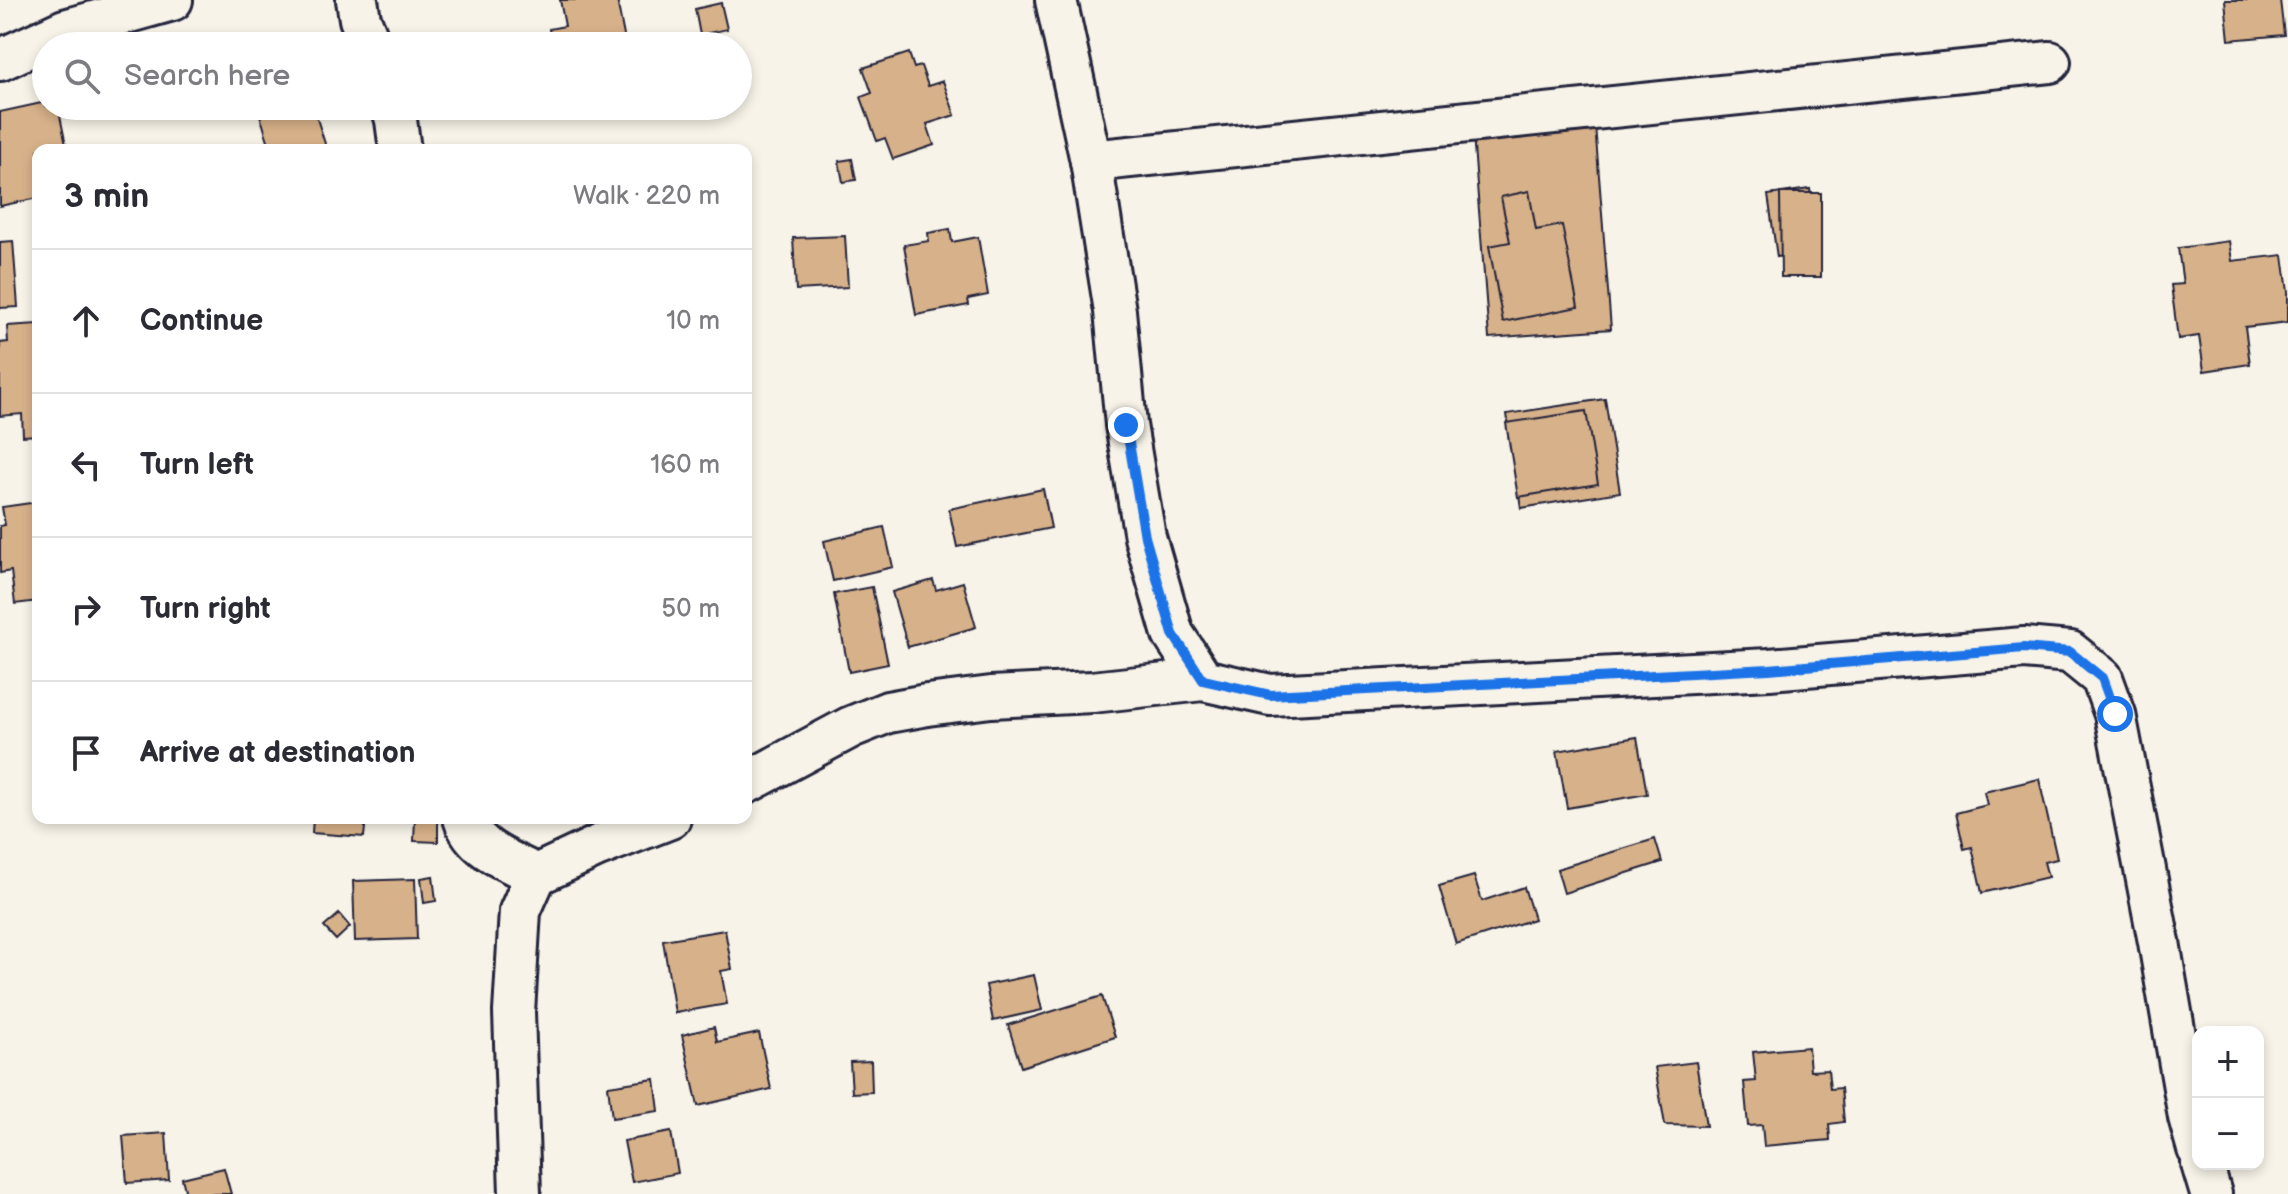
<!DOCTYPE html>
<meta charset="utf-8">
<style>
:root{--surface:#fff;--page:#f2f2f3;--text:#2b2b33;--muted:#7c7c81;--line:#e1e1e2}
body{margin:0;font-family:"Balsamiq Sans",sans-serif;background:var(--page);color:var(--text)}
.controls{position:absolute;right:24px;bottom:24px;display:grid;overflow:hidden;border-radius:16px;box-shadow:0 4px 12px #0003}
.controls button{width:72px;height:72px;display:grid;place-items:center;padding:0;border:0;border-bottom:2px solid var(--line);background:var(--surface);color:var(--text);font:40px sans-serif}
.stop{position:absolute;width:24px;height:24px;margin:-18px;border:6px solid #1a73e8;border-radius:50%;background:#fff}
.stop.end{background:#1a73e8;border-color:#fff;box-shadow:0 2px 8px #0008}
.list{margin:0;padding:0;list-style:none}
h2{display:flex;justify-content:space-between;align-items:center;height:104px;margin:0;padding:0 32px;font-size:34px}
h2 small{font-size:26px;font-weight:400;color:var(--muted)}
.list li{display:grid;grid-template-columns:52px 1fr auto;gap:24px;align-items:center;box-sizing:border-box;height:144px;padding:0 32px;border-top:2px solid var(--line)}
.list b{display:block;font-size:30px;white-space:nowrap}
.list em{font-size:26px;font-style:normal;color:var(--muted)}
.icon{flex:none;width:44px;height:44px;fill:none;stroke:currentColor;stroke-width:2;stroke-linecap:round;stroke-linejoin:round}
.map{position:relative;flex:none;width:2288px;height:1194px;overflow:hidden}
.search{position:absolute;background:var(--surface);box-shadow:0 4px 12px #0003;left:32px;top:32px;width:720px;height:88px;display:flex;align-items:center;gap:20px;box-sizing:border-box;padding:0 28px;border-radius:44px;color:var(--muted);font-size:30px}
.panel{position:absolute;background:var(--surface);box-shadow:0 4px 12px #0003;left:32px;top:144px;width:720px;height:680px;border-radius:16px}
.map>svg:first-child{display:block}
.building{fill:#d7b189;stroke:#22223b;stroke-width:2}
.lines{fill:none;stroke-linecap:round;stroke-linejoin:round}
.minor-casing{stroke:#22223b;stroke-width:46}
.minor{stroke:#f7f3e8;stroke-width:40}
.route{stroke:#1a73e8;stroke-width:10}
</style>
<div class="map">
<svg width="2288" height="1194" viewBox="0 0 2288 1194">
<rect width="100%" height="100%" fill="#f7f3e8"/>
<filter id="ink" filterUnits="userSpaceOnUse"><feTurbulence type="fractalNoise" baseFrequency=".0125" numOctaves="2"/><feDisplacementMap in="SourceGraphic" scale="16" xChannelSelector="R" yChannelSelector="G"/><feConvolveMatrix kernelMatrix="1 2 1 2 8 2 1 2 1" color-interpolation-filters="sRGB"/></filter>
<g filter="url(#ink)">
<!-- building -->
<g class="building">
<path d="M 560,0 L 617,0 L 626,46 L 552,46 L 549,29 L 565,26 Z"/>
<path d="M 2225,0 L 2280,0 L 2284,35 L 2229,40 Z"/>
<path d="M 721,3 L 727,29 L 700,35 L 695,9 Z"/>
<path d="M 909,53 L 914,68 L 921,66 L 928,86 L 943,81 L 955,115 L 927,124 L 934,145 L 893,159 L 885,138 L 877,141 L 861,97 L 872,93 L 863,68 Z"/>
<path d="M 46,102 L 46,106 L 58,106 L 67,150 L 38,150 L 38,198 L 0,206 L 0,112 Z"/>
<path d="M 278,106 L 313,106 L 327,150 L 271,150 L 259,112 Z"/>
<path d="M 1595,125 L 1611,329 L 1489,338 L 1473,134 Z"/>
<path d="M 852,159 L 856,180 L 843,182 L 839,161 Z"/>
<path d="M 1810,189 L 1819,251 L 1777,257 L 1768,195 Z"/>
<path d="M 1529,191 L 1536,230 L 1562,225 L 1578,307 L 1503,322 L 1489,246 L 1510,242 L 1501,197 Z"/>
<path d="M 1780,193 L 1821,193 L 1821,277 L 1781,277 Z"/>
<path d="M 950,229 L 952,242 L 978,237 L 988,295 L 968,299 L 969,305 L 916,315 L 904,245 L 929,241 L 928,233 Z"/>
<path d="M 845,236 L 848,287 L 796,290 L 793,238 Z"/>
<path d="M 13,241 L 18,307 L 0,308 L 0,242 Z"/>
<path d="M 2229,241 L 2232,261 L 2283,255 L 2288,292 L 2288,322 L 2245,327 L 2250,364 L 2204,371 L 2199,336 L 2178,339 L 2171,285 L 2183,284 L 2178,248 Z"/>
<path d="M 38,324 L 38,435 L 23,436 L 22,414 L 0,416 L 0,343 L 8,342 L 7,326 Z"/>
<path d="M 1605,399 L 1620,492 L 1521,508 L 1507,414 Z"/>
<path d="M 1586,411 L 1598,484 L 1518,497 L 1506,423 Z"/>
<path d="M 1043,489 L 1051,528 L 957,547 L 949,509 Z"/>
<path d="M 38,502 L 38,601 L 15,604 L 11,571 L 0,573 L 0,526 L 5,525 L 2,507 Z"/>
<path d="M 884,527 L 893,567 L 833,581 L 824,541 Z"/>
<path d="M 933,580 L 936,590 L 963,582 L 976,627 L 908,647 L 892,592 Z"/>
<path d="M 872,587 L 888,664 L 849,672 L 834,594 Z"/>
<path d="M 1637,737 L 1647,794 L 1567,808 L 1557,751 Z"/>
<path d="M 2039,779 L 2057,859 L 2044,862 L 2048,877 L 1982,893 L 1972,847 L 1964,849 L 1956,813 L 1987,805 L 1984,792 Z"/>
<path d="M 313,818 L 366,818 L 364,837 L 312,833 Z"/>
<path d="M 415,818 L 438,818 L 438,842 L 414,841 Z"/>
<path d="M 1655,839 L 1662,862 L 1564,893 L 1557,869 Z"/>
<path d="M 433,876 L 436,901 L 424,903 L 421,878 Z"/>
<path d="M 1474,876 L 1482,901 L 1524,887 L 1534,919 L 1456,944 L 1439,886 Z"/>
<path d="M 415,879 L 417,939 L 355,941 L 353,881 Z"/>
<path d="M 339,914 L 350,927 L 336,940 L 324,927 Z"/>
<path d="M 725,930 L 732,969 L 721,971 L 727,1004 L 675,1013 L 663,940 Z"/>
<path d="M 1034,975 L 1042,1010 L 993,1021 L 986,985 Z"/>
<path d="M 1102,996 L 1115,1037 L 1021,1067 L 1008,1025 Z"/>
<path d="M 714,1027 L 717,1042 L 759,1033 L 771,1089 L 698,1106 L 682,1035 Z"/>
<path d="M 1808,1047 L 1810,1071 L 1828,1070 L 1830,1089 L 1841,1088 L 1844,1122 L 1829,1124 L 1830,1140 L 1764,1146 L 1762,1125 L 1748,1126 L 1744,1082 L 1756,1081 L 1753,1052 Z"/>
<path d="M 871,1061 L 872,1092 L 852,1093 L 850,1062 Z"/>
<path d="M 1696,1062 L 1706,1126 L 1665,1125 L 1655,1067 Z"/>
<path d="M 655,1079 L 659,1111 L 612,1118 L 608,1086 Z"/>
<path d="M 671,1132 L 678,1173 L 632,1182 L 624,1141 Z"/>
<path d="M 166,1133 L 169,1180 L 127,1183 L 123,1136 Z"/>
<path d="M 224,1168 L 231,1194 L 186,1194 L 182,1178 Z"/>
</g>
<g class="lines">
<!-- minor casing -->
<g class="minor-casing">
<g id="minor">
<path d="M 357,0 L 360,19 L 371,46"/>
<path d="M 1056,0 L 1091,161 L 1115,311 L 1126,425 L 1145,537 L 1173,634 L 1203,680 L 1270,695 L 1769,669 L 2024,648 L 2070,652 L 2102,678 L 2115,714 L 2159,942 L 2189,1117 L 2198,1149"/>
<path d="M 0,60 L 65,30 L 172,0"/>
<path d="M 392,106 L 396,120 L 400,150"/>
<path d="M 1091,161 L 2050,62"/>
<path d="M 746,783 L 851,727 L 888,712 L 927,705 L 991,697 L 1092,692 L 1203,680"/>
<path d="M 464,818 C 474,850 508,860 536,875"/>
<path d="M 2202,1164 L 2211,1194"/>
<path d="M 520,1194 L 514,1012 L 520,911 L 536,875 L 598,846 L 670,818"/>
</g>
</g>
<!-- minor -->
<use href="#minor" class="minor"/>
</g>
</g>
<g class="lines" filter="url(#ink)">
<!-- route -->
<path class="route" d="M 1126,425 L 1145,537 L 1173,634 L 1203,680 L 1270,695 L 1769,669 L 2024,648 L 2070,652 L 2102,678 L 2115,714"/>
</g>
</svg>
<div class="controls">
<button>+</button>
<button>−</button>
</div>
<div class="stop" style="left:2115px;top:714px"></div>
<div class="stop end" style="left:1126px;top:425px"></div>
<div class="search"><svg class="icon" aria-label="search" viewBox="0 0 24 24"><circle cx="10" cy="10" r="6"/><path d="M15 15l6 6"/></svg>Search here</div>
<section class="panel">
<h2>3 min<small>Walk · 220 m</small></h2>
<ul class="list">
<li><svg class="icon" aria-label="ahead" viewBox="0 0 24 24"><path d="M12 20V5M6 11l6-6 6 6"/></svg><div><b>Continue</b></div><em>10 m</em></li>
<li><svg class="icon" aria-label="left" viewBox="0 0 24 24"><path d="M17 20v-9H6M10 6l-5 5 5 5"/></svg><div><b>Turn left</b></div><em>160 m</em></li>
<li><svg class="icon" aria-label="right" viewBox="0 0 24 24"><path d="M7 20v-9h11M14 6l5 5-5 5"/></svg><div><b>Turn right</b></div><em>50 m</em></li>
<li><svg class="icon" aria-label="arrive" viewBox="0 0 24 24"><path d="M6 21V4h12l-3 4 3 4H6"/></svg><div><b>Arrive at destination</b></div></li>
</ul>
</section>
</div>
